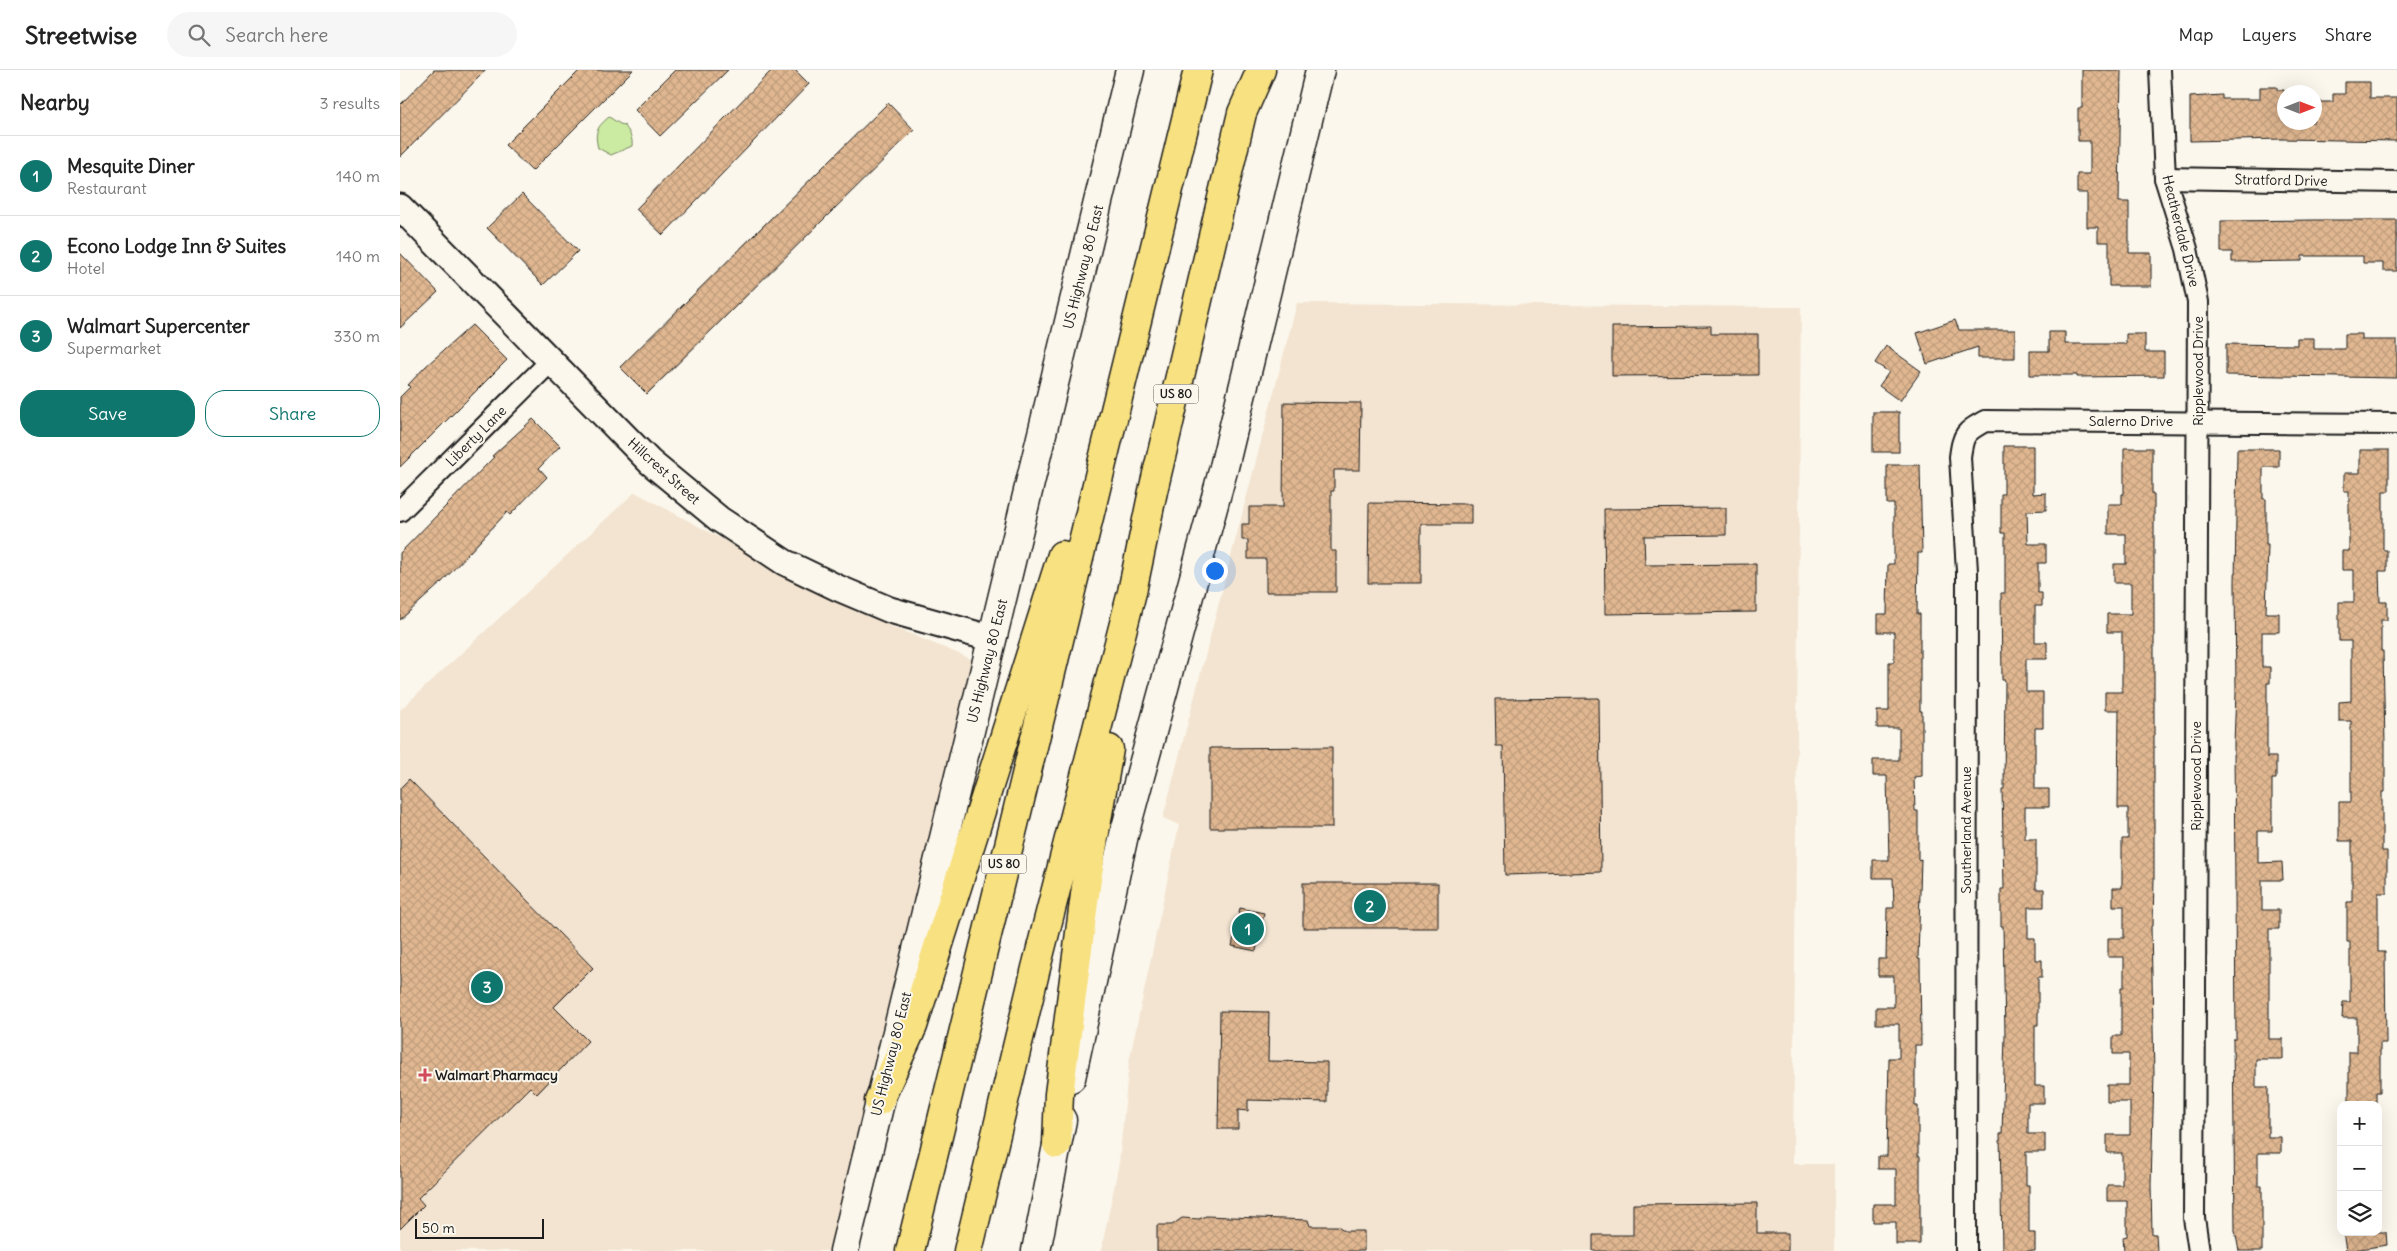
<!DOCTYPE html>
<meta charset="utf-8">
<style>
:root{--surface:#fff;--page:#f6f6f6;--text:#222;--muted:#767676;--line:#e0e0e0;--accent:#0f766e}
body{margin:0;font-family:Delius,sans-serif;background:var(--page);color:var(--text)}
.controls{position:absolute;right:15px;bottom:15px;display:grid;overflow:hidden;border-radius:10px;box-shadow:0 5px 20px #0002}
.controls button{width:45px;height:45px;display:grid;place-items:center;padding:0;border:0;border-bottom:1px solid var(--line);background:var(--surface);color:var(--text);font:25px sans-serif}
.compass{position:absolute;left:1877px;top:15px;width:45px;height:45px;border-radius:50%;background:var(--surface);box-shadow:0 5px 20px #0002;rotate:90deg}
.scale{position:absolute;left:15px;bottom:12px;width:129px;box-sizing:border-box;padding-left:5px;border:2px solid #1c1c1c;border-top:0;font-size:14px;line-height:18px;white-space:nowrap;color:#1c1c1c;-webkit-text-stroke:4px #fbf7ec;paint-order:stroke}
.you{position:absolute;left:814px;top:500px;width:18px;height:18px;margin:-12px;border:4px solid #fff;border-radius:50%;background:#1a73e8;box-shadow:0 0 0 8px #1a73e833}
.badge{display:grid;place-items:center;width:32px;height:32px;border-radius:50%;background:var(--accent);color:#fff;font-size:16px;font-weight:700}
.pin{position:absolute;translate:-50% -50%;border:2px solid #fff;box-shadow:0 1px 5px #0006}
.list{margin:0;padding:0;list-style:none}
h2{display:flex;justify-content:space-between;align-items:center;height:65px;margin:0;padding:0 20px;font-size:21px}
h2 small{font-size:16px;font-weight:400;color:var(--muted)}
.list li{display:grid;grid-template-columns:32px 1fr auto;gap:15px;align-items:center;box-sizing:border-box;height:80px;padding:0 20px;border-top:1px solid var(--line)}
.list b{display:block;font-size:19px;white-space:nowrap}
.list p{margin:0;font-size:16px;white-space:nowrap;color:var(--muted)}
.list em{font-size:16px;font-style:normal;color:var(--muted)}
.actions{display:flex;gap:10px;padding:15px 20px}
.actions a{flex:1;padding:11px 0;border:1px solid var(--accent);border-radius:20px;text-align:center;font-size:18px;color:var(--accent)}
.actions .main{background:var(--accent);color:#fff}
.icon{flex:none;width:28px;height:28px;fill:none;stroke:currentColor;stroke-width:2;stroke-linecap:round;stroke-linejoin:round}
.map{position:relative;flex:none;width:1997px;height:1181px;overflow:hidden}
header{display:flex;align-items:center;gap:30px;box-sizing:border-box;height:70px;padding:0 25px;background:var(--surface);border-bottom:1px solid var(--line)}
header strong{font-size:24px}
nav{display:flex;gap:28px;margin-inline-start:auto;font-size:18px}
.search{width:350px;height:45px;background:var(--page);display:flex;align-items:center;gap:12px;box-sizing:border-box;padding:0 18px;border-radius:28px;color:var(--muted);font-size:19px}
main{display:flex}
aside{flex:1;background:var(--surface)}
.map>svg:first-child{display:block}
.built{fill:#f3e4d1}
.green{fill:#cbeaa2;stroke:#74835f}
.building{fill:url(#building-cross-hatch);stroke:#1c1c1c}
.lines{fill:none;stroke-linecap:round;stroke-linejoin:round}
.minor-casing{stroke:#1c1c1c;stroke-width:24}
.tertiary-casing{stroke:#1c1c1c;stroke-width:29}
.secondary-casing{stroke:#1c1c1c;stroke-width:31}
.motorway-casing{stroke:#1c1c1c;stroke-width:31}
.minor{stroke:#fbf7ec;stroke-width:20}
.tertiary{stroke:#fbf7ec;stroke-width:25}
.secondary{stroke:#fbf7ec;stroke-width:28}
.motorway{stroke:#f8e181;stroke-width:28}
.poi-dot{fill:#d1495b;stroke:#fbf7ec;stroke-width:2}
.labels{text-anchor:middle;stroke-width:4;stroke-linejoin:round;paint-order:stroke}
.shield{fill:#fbf7ec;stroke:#5f5e5a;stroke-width:1}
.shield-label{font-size:12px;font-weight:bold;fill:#1c1c1c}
.street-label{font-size:14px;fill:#1c1c1c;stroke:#fbf7ec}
.poi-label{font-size:14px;font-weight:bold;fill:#1c1c1c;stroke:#fbf7ec;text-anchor:start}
</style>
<header>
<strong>Streetwise</strong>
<div class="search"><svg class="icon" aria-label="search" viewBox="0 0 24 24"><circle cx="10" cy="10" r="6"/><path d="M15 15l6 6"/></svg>Search here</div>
<nav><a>Map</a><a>Layers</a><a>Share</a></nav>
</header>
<main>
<aside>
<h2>Nearby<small>3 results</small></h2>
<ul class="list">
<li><span class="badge">1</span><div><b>Mesquite Diner</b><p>Restaurant</p></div><em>140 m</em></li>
<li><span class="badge">2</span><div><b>Econo Lodge Inn &amp; Suites</b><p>Hotel</p></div><em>140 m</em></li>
<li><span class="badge">3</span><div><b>Walmart Supercenter</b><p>Supermarket</p></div><em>330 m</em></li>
</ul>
<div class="actions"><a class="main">Save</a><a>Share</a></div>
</aside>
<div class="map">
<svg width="1997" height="1181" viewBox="0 0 1997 1181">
<defs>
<pattern id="building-cross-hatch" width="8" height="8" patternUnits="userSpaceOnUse" patternTransform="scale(1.25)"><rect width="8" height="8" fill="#e0b791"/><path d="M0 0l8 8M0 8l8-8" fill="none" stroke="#c09d7c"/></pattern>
</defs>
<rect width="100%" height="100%" fill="#fbf7ec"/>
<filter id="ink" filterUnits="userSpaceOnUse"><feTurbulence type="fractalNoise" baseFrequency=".02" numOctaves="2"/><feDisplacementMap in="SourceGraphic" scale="10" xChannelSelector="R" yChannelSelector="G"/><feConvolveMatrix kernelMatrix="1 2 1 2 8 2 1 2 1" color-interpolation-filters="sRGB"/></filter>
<g filter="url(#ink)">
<!-- built -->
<g class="built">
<path d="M 897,233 L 1401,237 L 1393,1094 L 1434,1094 L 1434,1181 L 701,1181 L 719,1093 L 729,992 L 779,755 L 763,748 Z"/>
<path d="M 235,422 L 455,541 L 576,591 L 431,1181 L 0,1181 L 0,640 Z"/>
</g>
<!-- green -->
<path class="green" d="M 209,47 L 220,54 L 224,55 C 229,61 233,68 232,76 L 211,85 L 198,78 C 194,62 197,57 209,47 Z"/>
<!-- building -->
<g class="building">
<path d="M 34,0 L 86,0 L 0,87 L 0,35 Z"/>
<path d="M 180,0 L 233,0 L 132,101 L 105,75 Z"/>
<path d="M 275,0 L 328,0 L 260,66 L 235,40 Z"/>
<path d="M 372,0 L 395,0 L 409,14 L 263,165 L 236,139 Z"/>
<path d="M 1682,0 L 1721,0 L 1719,132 L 1729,132 L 1729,183 L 1751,183 L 1751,216 L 1709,216 L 1709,172 L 1698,172 L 1698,157 L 1687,157 L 1687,123 L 1677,123 L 1677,104 L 1690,104 L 1690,71 L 1678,71 L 1678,38 L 1682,38 Z"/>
<path d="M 1945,12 L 1970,12 L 1970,28 L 1997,28 L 1997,71 L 1883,69 L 1790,71 L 1790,27 L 1822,25 L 1822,29 L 1860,29 L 1860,17 L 1877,17 L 1877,20 L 1884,20 L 1884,52 L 1914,52 L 1914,32 L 1933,32 L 1933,24 L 1945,24 Z"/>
<path d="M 488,33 L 514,60 L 247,324 L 220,297 Z"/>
<path d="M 122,124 L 178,181 L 143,215 L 87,158 Z"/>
<path d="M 1916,150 L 1997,150 L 1997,201 L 1983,201 L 1983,193 L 1963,193 L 1963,186 L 1902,186 L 1902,191 L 1832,192 L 1832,182 L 1821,182 L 1821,151 Z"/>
<path d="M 0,183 L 38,222 L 0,258 Z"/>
<path d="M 1555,250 L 1559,260 L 1615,260 L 1615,288 L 1578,288 L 1578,277 L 1527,294 L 1517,263 Z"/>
<path d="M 72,255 L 107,290 L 0,397 L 0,327 L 10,317 L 8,315 L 25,297 Z"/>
<path d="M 1311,256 L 1311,264 L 1358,264 L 1358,305 L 1212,306 L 1212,257 Z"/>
<path d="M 1649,262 L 1665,262 L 1665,274 L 1726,274 L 1726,264 L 1745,264 L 1745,282 L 1764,282 L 1764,306 L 1677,307 L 1677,305 L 1630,305 L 1630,281 L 1649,281 Z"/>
<path d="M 1945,264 L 1962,264 L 1962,270 L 1997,270 L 1997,308 L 1826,305 L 1826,274 L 1897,275 L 1897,268 L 1914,268 L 1914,279 L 1945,279 Z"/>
<path d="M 1486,276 L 1521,301 L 1500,331 L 1479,316 L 1489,302 L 1475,293 Z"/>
<path d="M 884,332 L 961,333 L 960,400 L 934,400 L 934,421 L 931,421 L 931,481 L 936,481 L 936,522 L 866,522 L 866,489 L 848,489 L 848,470 L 842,470 L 842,454 L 849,454 L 849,437 L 883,437 Z"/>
<rect x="1473" y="342" width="26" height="40"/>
<path d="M 133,349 L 160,376 L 139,398 L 147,407 L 110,445 L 107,442 L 42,512 L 0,550 L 0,483 L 94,387 L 92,386 Z"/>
<path d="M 1604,376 L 1633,376 L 1633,424 L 1646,423 L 1646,440 L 1627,441 L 1628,474 L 1646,474 L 1646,493 L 1638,493 L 1638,523 L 1642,523 L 1642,536 L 1635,536 L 1635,572 L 1647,572 L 1647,589 L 1626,589 L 1626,622 L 1643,622 L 1643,658 L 1635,658 L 1635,719 L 1649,719 L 1649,737 L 1625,737 L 1625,769 L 1636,769 L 1636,819 L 1644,819 L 1644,837 L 1628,837 L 1628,868 L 1635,868 L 1635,890 L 1642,890 L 1642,907 L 1638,907 L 1638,955 L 1635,955 L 1635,1016 L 1644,1016 L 1644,1033 L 1628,1033 L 1628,1064 L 1645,1064 L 1645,1082 L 1626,1082 L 1626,1115 L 1629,1115 L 1629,1163 L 1635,1163 L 1635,1181 L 1602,1181 L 1600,1064 L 1602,1064 L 1605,966 L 1603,856 L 1601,856 L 1601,819 L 1604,819 L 1602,719 L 1604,719 L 1605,610 L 1602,610 L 1601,523 L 1605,523 L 1605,463 L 1601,463 L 1601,424 L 1604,424 Z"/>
<path d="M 1724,378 L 1752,378 L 1752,424 L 1754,424 L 1754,808 L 1753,856 L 1751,856 L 1754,1005 L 1751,1115 L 1752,1164 L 1756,1164 L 1757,1181 L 1724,1181 L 1723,1167 L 1727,1166 L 1727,1131 L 1707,1131 L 1707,1115 L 1722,1115 L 1722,1083 L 1707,1083 L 1707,1065 L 1730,1065 L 1730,1032 L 1707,1032 L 1707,1015 L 1729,1015 L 1729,984 L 1713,984 L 1713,966 L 1721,966 L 1721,917 L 1724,917 L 1724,887 L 1708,887 L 1708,868 L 1724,868 L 1724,836 L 1713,836 L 1713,818 L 1722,818 L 1722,769 L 1728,769 L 1728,738 L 1718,738 L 1719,640 L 1705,640 L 1705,622 L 1722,622 L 1722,562 L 1707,562 L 1707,544 L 1731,544 L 1731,513 L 1714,513 L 1714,494 L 1726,494 L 1726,464 L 1708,464 L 1708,434 L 1722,434 L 1722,424 L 1724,424 Z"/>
<path d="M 1837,379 L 1879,379 L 1879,397 L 1863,397 L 1863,429 L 1866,429 L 1866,475 L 1868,475 L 1866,543 L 1879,543 L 1879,562 L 1862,562 L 1862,597 L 1870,597 L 1870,613 L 1867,613 L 1867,687 L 1876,687 L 1876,709 L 1872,709 L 1872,761 L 1858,761 L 1858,793 L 1882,792 L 1883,810 L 1862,810 L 1862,840 L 1879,840 L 1879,859 L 1869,859 L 1869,969 L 1883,969 L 1883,989 L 1856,989 L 1856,1017 L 1868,1017 L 1868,1067 L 1881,1067 L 1881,1083 L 1858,1083 L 1858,1116 L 1862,1116 L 1862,1181 L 1839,1181 L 1835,1161 L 1833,969 L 1836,969 L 1834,673 L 1836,623 L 1835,514 Z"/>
<path d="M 1960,380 L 1989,380 L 1989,421 L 1983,421 L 1983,480 L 1987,480 L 1987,501 L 1979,501 L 1980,532 L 1987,532 L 1987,550 L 1981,550 L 1981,581 L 1983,581 L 1985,674 L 1985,722 L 1982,722 L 1982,781 L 1987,781 L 1987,823 L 1978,823 L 1978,882 L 1985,882 L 1986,973 L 1980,973 L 1980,1022 L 1976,1022 L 1976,1035 L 1949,1035 L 1949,982 L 1957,982 L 1957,948 L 1942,948 L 1943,932 L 1950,932 L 1950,872 L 1947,872 L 1947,832 L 1952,832 L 1952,771 L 1939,771 L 1939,732 L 1951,732 L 1951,651 L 1939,651 L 1939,632 L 1951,631 L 1951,571 L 1939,571 L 1939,532 L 1954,532 L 1954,500 L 1942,500 L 1942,481 L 1949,481 L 1949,421 L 1944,421 L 1944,403 L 1960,403 Z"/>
<path d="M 1487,395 L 1520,395 L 1522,483 L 1518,483 L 1517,544 L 1520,544 L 1520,641 L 1522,641 L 1522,706 L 1514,707 L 1515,741 L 1518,741 L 1518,790 L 1521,789 L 1518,889 L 1520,889 L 1521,975 L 1515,975 L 1515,1036 L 1518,1036 L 1518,1086 L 1520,1086 L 1520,1174 L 1496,1174 L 1496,1152 L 1473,1152 L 1473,1134 L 1496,1134 L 1496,1099 L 1478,1099 L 1478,1086 L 1487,1086 L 1489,988 L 1499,988 L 1499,954 L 1476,954 L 1476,937 L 1494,937 L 1494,906 L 1478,906 L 1478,889 L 1486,889 L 1487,838 L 1494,838 L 1493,808 L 1473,808 L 1473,790 L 1489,790 L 1487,706 L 1473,706 L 1473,690 L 1499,690 L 1499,658 L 1477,658 L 1477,641 L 1489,641 L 1489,592 L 1494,592 L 1494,562 L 1478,562 L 1478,544 L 1487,544 L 1488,494 L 1494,494 L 1494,434 L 1487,434 Z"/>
<path d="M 969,433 L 1071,434 L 1071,454 L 1021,454 L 1021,513 L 968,513 Z"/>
<path d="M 1326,438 L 1326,465 L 1244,466 L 1245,495 L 1356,494 L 1356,542 L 1205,544 L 1204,439 Z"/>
<path d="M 1199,628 L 1201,802 L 1105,805 L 1103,676 L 1096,676 L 1095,629 Z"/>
<path d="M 932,677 L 932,758 L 810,758 L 810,678 Z"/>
<path d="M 9,709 L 193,898 L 154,937 L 188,971 L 137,1024 L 130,1017 L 18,1128 L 24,1135 L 0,1159 L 0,718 Z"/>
<rect x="903" y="813" width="135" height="45"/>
<path d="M 840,838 L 864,843 L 856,881 L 832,876 Z"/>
<path d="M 820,941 L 869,942 L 868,991 L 927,992 L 927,1032 L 848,1030 L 848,1041 L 838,1040 L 838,1059 L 818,1059 Z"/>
<path d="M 1357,1133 L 1357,1163 L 1388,1163 L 1388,1181 L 1193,1181 L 1193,1165 L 1233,1165 L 1233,1134 Z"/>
<path d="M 806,1146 L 908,1150 L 910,1156 L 938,1156 L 945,1161 L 964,1161 L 964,1181 L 757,1181 L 757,1155 L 772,1155 L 782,1148 L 799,1149 Z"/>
<path d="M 1943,1162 L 1986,1162 L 1987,1175 L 1946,1181 Z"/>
</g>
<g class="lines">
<!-- minor casing -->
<g class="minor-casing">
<g id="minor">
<path d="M 1760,0 L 1765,108 L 1787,179 L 1798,232 L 1794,1148 L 1799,1181"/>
<path d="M 1765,108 L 1997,112"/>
<path d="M 0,441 L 152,290"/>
<path d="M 1566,1181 L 1567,501 L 1560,387 C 1563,364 1565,362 1585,351 L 1997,354"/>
</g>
</g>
<!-- tertiary casing -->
<g class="tertiary-casing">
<path id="tertiary" d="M 0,137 L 250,392 L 319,449 L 384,492 L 438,518 L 490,540 L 593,569"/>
</g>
<!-- secondary casing -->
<g class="secondary-casing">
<g id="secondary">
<path d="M 671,1008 L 724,765 L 824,397 L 920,0"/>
<path d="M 444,1181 L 730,0"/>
<path d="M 636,1181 L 662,1050"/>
</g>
</g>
<!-- motorway casing -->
<g class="motorway-casing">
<g id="motorway">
<path d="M 479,1031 L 513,956 L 662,485"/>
<path d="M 657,1074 L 659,1024 L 687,809 L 709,679"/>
<path d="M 510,1181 L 798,0"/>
<path d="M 568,1181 L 636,898 L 732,522 L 753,421 L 842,43 L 861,0"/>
</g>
</g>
<!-- minor -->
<use href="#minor" class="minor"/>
<!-- tertiary -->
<use href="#tertiary" class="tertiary"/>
<!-- secondary -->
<use href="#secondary" class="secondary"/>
<!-- motorway -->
<use href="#motorway" class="motorway"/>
</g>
</g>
<!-- markers -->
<path class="poi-dot" d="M22.5 997.5h5v5h5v5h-5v5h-5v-5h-5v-5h5z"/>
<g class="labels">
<!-- shield labels -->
<g class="shield">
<rect x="753.5" y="314.5" width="45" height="19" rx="4"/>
<rect x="581.5" y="784.5" width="45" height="19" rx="4"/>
</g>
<g class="shield-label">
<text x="776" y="328">US 80</text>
<text x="604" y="798">US 80</text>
</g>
<!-- street labels -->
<g class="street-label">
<text transform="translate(1881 110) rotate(1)" y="5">Stratford Drive</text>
<text transform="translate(1781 161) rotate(76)" y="5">Heatherdale Drive</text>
<text transform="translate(683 197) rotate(-76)" y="5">US Highway 80 East</text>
<text transform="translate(1798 301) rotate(-90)" y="5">Ripplewood Drive</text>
<text x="1731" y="356">Salerno Drive</text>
<text transform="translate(76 366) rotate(-45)" y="5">Liberty Lane</text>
<text transform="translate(264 401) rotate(42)" y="5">Hillcrest Street</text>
<text transform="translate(587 591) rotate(-76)" y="5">US Highway 80 East</text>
<text transform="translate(1796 706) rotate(-90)" y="5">Ripplewood Drive</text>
<text transform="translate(1566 760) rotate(-90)" y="5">Southerland Avenue</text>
<text transform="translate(491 984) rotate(-76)" y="5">US Highway 80 East</text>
</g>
<!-- poi labels -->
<g class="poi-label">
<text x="35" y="1010">Walmart Pharmacy</text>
</g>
</g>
</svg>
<div class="controls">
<button>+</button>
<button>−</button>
<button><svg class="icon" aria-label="layers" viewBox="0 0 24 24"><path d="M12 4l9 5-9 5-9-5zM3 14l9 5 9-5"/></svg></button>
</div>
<svg class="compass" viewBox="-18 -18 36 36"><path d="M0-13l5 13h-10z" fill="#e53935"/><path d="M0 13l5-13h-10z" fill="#767676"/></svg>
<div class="scale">50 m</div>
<div class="you"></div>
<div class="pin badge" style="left:848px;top:859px">1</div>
<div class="pin badge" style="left:970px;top:836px">2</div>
<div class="pin badge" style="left:87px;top:917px">3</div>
</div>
</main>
